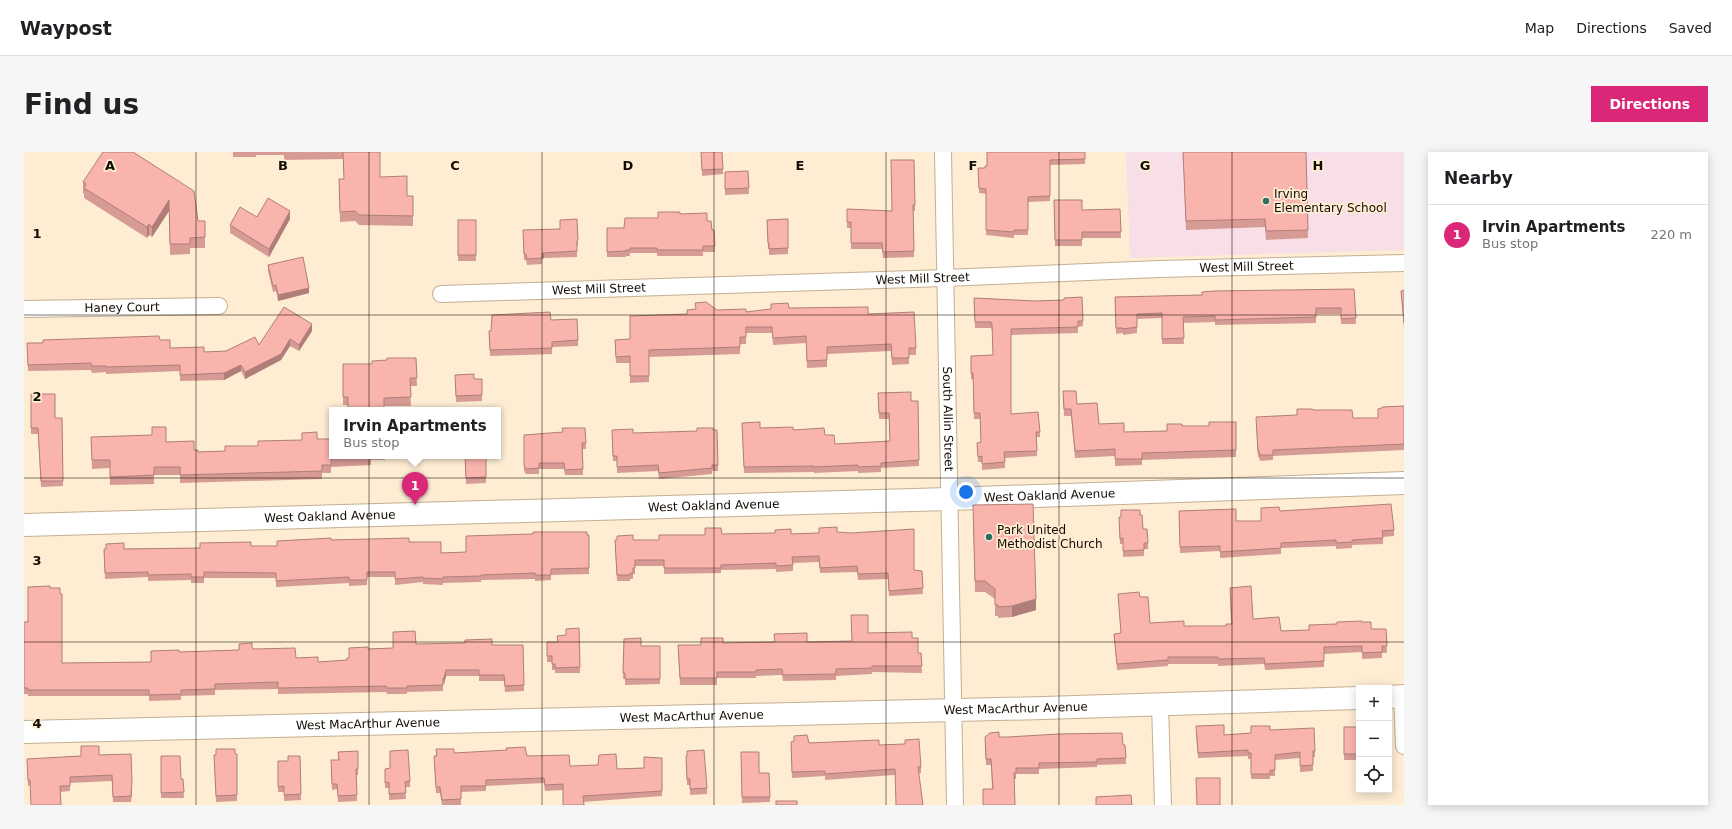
<!DOCTYPE html>
<meta charset="utf-8">
<style>
:root{--surface:#fff;--page:#f6f6f6;--text:#202124;--muted:#757577;--line:#e0e0e0;--accent:#db2777}
body{margin:0;font-family:"DejaVu Sans",sans-serif;background:var(--page);color:var(--text)}
.controls{position:absolute;right:12px;bottom:12px;display:grid;overflow:hidden;border-radius:0px;box-shadow:0 2px 10px #0003}
.controls button{width:36px;height:36px;display:grid;place-items:center;padding:0;border:0;border-bottom:1px solid var(--line);background:var(--surface);color:var(--text);font:20px sans-serif}
.you{position:absolute;left:942px;top:340px;width:14px;height:14px;margin:-10px;border:3px solid #fff;border-radius:50%;background:#1a73e8;box-shadow:0 0 0 6px #1a73e833}
.badge{display:grid;place-items:center;width:26px;height:26px;border-radius:50%;background:var(--accent);color:#fff;font-size:13px;font-weight:700}
.pin{position:absolute;translate:-50% -33px;filter:drop-shadow(0 1px 2px #0008)}
.pin::after{content:'';position:absolute;top:21px;width:14px;height:12px;background:inherit;clip-path:polygon(0 0,100% 0,50% 100%)}
.popup{position:absolute;left:305px;top:255px;width:172px;height:52px;box-sizing:border-box;display:grid;place-content:center;border-radius:0px;background:var(--surface);filter:drop-shadow(0 1px 3px #0005);font-size:13px;white-space:nowrap;color:var(--muted)}
.popup b{font-size:15px;color:var(--text)}
.popup::after{content:'';position:absolute;left:50%;top:100%;margin-left:-8px;border:8px solid transparent;border-top-color:var(--surface)}
.list{margin:0;padding:0;list-style:none}
h2{display:flex;justify-content:space-between;align-items:center;height:52px;margin:0;padding:0 16px;font-size:17px}
h2 small{font-size:13px;font-weight:400;color:var(--muted)}
.list li{display:grid;grid-template-columns:26px 1fr auto;gap:12px;align-items:center;box-sizing:border-box;height:60px;padding:0 16px;border-top:1px solid var(--line)}
.list b{display:block;font-size:15px;white-space:nowrap}
.list p{margin:0;font-size:13px;white-space:nowrap;color:var(--muted)}
.list em{font-size:13px;font-style:normal;color:var(--muted)}
.icon{flex:none;width:22px;height:22px;fill:none;stroke:currentColor;stroke-width:2;stroke-linecap:round;stroke-linejoin:round}
.map{position:relative;flex:none;width:1380px;height:653px;overflow:hidden;border-radius:0px}
header{display:flex;align-items:center;gap:24px;box-sizing:border-box;height:56px;padding:0 20px;background:var(--surface);border-bottom:1px solid var(--line)}
header strong{font-size:19px}
nav{display:flex;gap:22px;margin-inline-start:auto;font-size:14px}
.intro{display:flex;align-items:center;justify-content:space-between;box-sizing:border-box;height:96px;padding:0 24px}
h1{margin:0;font-size:28px}
.button{padding:10px 18px;border-radius:0px;background:var(--accent);color:#fff;font-size:14px;font-weight:700}
main{display:flex;gap:24px;padding:0 24px}
aside{flex:1;background:var(--surface);border-radius:0px;box-shadow:0 2px 10px #0003}
.map>svg:first-child{display:block}
.education{fill:#f7dee7}
.lines{fill:none;stroke-linecap:round;stroke-linejoin:round}
.minor-casing{stroke:#c4af91;stroke-width:18}
.secondary-casing{stroke:#c4af91;stroke-width:24}
.minor{stroke:#fff;stroke-width:16}
.secondary{stroke:#fff;stroke-width:22}
.wall{fill:#d79b96}
.shaded-wall{fill:#af7e7a}
.building{fill:#fab4ae;stroke:#af7e7a}
.grid{fill:none;stroke:#120b03;stroke-width:1;stroke-opacity:0.55}
.poi-dot{fill:#2d7061;stroke:#feedd3;stroke-width:1.5}
.labels{text-anchor:middle;stroke-width:3.5;stroke-linejoin:round;paint-order:stroke}
.poi-label{font-size:12px;fill:#120b03;stroke:#feedd3;text-anchor:start}
.street-label{font-size:12px;fill:#120b03;stroke:#feedd3}
.grid-label{font-size:13px;text-anchor:middle;font-weight:bold;fill:#120b03;stroke:#feedd3;stroke-width:3.5;stroke-linejoin:round;paint-order:stroke}
</style>
<header>
<strong>Waypost</strong>
<nav><a>Map</a><a>Directions</a><a>Saved</a></nav>
</header>
<div class="intro"><h1>Find us</h1><a class="button">Directions</a></div>
<main>
<div class="map">
<svg width="1380" height="653" viewBox="0 0 1380 653">
<rect width="100%" height="100%" fill="#feedd3"/>
<!-- education -->
<path class="education" d="M 1102,0 L 1380,0 L 1380,98 L 1106,106 Z"/>
<g class="lines">
<!-- minor casing -->
<g class="minor-casing">
<g id="minor">
<path id="s1" d="M 919,0 L 931,653"/>
<path id="s2" d="M 417,142 L 921,126 L 1135,117 L 1380,111"/>
<path id="s3" d="M 0,157 L 195,154"/>
<path d="M 1378,544 L 1380,594"/>
<path d="M 1136,552 L 1139,653"/>
</g>
</g>
<!-- secondary casing -->
<g class="secondary-casing">
<g id="secondary">
<path id="s4" d="M 0,373 L 925,347 L 1380,331"/>
<path d="M 1365,545 L 1380,544"/>
<path id="s5" d="M 0,580 L 1020,556 L 1335,546"/>
</g>
</g>
<!-- minor -->
<use href="#minor" class="minor"/>
<!-- secondary -->
<use href="#secondary" class="secondary"/>
</g>
<!-- wall -->
<g class="wall">
<path d="M 79,0 L 174,69 L 181,69 L 181,96 L 166,96 L 166,102 L 146,103 L 145,59 L 128,85 L 125,83 L 123,86 L 60,46 L 60,42 L 59,41 L 59,30 Z"/>
<path d="M 209,0 L 356,0 L 356,25 L 383,44 L 389,44 L 389,74 L 335,73 L 331,69 L 316,70 L 315,27 L 320,27 L 319,7 L 260,8 L 260,3 L 232,3 L 232,5 L 209,5 Z"/>
<path d="M 677,0 L 699,17 L 699,22 L 678,24 Z"/>
<path d="M 1061,0 L 1061,12 L 1026,13 L 1026,49 L 1004,50 L 1004,83 L 990,83 L 990,86 L 962,83 L 962,42 L 955,41 L 954,16 L 961,16 Z"/>
<path d="M 1159,0 L 1282,0 L 1284,86 L 1242,88 L 1241,75 L 1162,78 Z"/>
<path d="M 890,8 L 891,59 L 889,59 L 890,105 L 859,106 L 858,97 L 827,97 L 827,76 L 823,76 L 823,57 L 867,59 Z"/>
<path d="M 724,19 L 725,42 L 701,43 L 701,20 Z"/>
<path d="M 1030,48 L 1058,58 L 1096,57 L 1097,86 L 1058,86 L 1058,94 L 1031,94 Z"/>
<path d="M 656,62 L 683,69 L 688,78 L 690,78 L 691,100 L 679,100 L 679,104 L 633,104 L 633,101 L 606,101 L 606,104 L 602,104 L 602,105 L 583,105 L 583,76 L 600,76 L 634,66 Z"/>
<path d="M 233,65 L 266,67 L 245,105 L 206,81 L 206,73 Z"/>
<path d="M 553,67 L 554,94 L 553,94 L 553,105 L 520,106 L 518,107 L 518,112 L 503,113 L 502,108 L 500,108 L 499,84 L 536,77 Z"/>
<path d="M 764,67 L 764,102 L 745,103 L 745,97 L 744,97 L 743,68 Z"/>
<rect x="434" y="68" width="18" height="41"/>
<path d="M 244,113 L 285,141 L 254,149 L 252,139 L 249,140 L 244,119 Z"/>
<path d="M 1330,137 L 1332,172 L 1317,172 L 1317,162 L 1292,162 L 1292,171 L 1191,173 L 1191,170 L 1159,171 L 1160,192 L 1138,192 L 1138,166 L 1113,167 L 1113,181 L 1099,183 L 1099,181 L 1092,182 L 1091,145 L 1178,143 Z"/>
<path d="M 1380,138 L 1380,177 L 1377,139 Z"/>
<path d="M 1058,145 L 1059,174 L 1054,175 L 1054,181 L 987,183 L 987,262 L 1016,280 L 1016,285 L 1012,285 L 1013,304 L 981,306 L 981,316 L 958,318 L 958,310 L 954,310 L 953,291 L 957,290 L 956,267 L 950,267 L 949,227 L 947,227 L 947,204 L 969,203 L 968,178 L 967,176 L 951,176 L 950,146 L 1011,149 L 1040,148 Z"/>
<path d="M 765,156 L 844,162 L 892,196 L 892,203 L 885,203 L 885,212 L 868,213 L 867,199 L 803,202 L 803,215 L 783,216 L 782,191 L 749,193 L 748,181 L 722,181 L 722,192 L 716,192 L 716,202 L 625,205 L 625,230 L 606,231 L 606,211 L 592,211 L 591,194 L 606,187 L 663,162 L 693,158 L 722,160 Z"/>
<path d="M 527,168 L 554,188 L 554,194 L 528,195 L 528,202 L 466,204 L 465,179 Z"/>
<path d="M 288,179 L 275,199 L 266,194 L 257,208 L 221,227 L 217,219 L 200,228 L 156,229 L 156,219 L 82,222 L 82,220 L 68,221 L 67,218 L 4,219 L 3,191 L 136,188 L 146,196 L 180,200 L 202,199 L 235,193 Z"/>
<path d="M 392,206 L 393,234 L 386,234 L 387,254 L 360,254 L 319,253 L 319,212 L 348,212 L 363,208 Z"/>
<path d="M 431,223 L 450,227 L 458,227 L 458,249 L 432,250 Z"/>
<path d="M 1039,239 L 1075,272 L 1100,280 L 1143,279 L 1158,274 L 1185,274 L 1212,270 L 1212,305 L 1118,308 L 1118,313 L 1091,314 L 1091,304 L 1051,306 L 1047,264 L 1040,264 Z"/>
<path d="M 854,241 L 887,249 L 894,249 L 895,314 L 857,316 L 857,320 L 834,321 L 834,319 L 790,321 L 790,320 L 720,321 L 718,271 L 736,276 L 769,278 L 801,283 L 811,292 L 866,289 L 865,267 L 855,267 Z"/>
<path d="M 7,242 L 31,266 L 38,266 L 39,334 L 17,335 L 14,282 L 7,282 Z"/>
<path d="M 1380,254 L 1380,298 L 1249,304 L 1249,308 L 1236,309 L 1235,305 L 1234,305 L 1232,271 L 1273,263 L 1291,258 L 1329,266 L 1354,266 Z"/>
<path d="M 561,276 L 562,297 L 559,297 L 559,323 L 541,323 L 540,317 L 515,317 L 515,322 L 502,322 L 500,319 L 500,283 L 539,280 Z"/>
<path d="M 609,281 L 694,313 L 694,319 L 688,319 L 688,322 L 635,327 L 634,319 L 593,321 L 593,309 L 589,309 L 588,284 Z"/>
<path d="M 67,285 L 142,290 L 170,298 L 174,300 L 201,299 L 278,288 L 293,287 L 308,304 L 361,304 L 361,308 L 347,308 L 347,313 L 307,315 L 307,321 L 298,321 L 298,327 L 156,331 L 156,323 L 130,323 L 130,332 L 86,333 L 86,316 L 68,317 Z"/>
<path d="M 441,304 L 462,304 L 462,331 L 442,332 Z"/>
<path d="M 1155,359 L 1212,369 L 1237,369 L 1256,359 L 1370,378 L 1370,384 L 1359,385 L 1359,392 L 1328,393 L 1328,396 L 1312,397 L 1312,394 L 1257,396 L 1257,402 L 1196,406 L 1196,399 L 1156,401 Z"/>
<path d="M 1116,363 L 1119,377 L 1124,391 L 1124,397 L 1120,397 L 1120,404 L 1099,405 L 1099,392 L 1096,392 L 1095,370 Z"/>
<path d="M 949,364 L 1012,458 L 988,465 L 974,466 L 974,464 L 971,464 L 971,447 L 961,440 L 951,440 Z"/>
<path d="M 813,380 L 890,418 L 898,419 L 899,442 L 865,444 L 864,427 L 834,428 L 833,420 L 796,421 L 795,410 L 769,411 L 769,419 L 752,420 L 752,417 L 697,418 L 697,421 L 640,422 L 640,414 L 611,414 L 611,422 L 609,422 L 609,427 L 606,427 L 606,429 L 593,429 L 591,394 L 609,388 L 635,388 L 681,383 L 698,382 L 767,382 Z"/>
<path d="M 563,383 L 565,383 L 565,422 L 527,423 L 527,428 L 511,429 L 511,427 L 457,428 L 457,430 L 419,431 L 419,433 L 399,432 L 399,430 L 371,433 L 371,425 L 343,425 L 343,433 L 325,434 L 325,431 L 252,435 L 252,426 L 180,426 L 180,431 L 167,431 L 167,428 L 124,429 L 124,425 L 81,427 L 80,397 L 176,396 L 227,394 L 253,394 L 307,388 L 385,390 L 417,401 L 442,400 Z"/>
<path d="M 1206,436 L 1229,467 L 1257,479 L 1285,478 L 1313,472 L 1338,470 L 1347,477 L 1362,477 L 1363,501 L 1358,501 L 1358,506 L 1338,507 L 1338,500 L 1300,502 L 1300,515 L 1241,518 L 1240,512 L 1194,514 L 1194,512 L 1144,512 L 1144,514 L 1093,518 L 1090,482 L 1097,481 L 1094,442 L 1116,445 L 1126,471 L 1160,474 L 1202,474 L 1207,472 Z"/>
<path d="M 0,470 L 38,511 L 127,510 L 155,500 L 215,498 L 228,496 L 230,497 L 272,506 L 294,510 L 323,508 L 325,506 L 344,497 L 369,496 L 392,492 L 468,493 L 499,493 L 500,539 L 481,540 L 480,529 L 455,529 L 455,524 L 422,524 L 420,532 L 419,532 L 419,539 L 383,540 L 383,542 L 363,542 L 362,540 L 254,542 L 254,537 L 193,538 L 191,538 L 191,543 L 157,544 L 157,548 L 125,549 L 125,544 L 4,544 L 4,542 L 0,542 Z"/>
<path d="M 555,476 L 556,521 L 531,521 L 531,518 L 528,518 L 528,510 L 523,510 L 523,490 L 533,490 L 542,483 Z"/>
<path d="M 844,481 L 888,486 L 894,501 L 897,501 L 898,521 L 848,520 L 848,522 L 812,524 L 812,528 L 759,529 L 758,523 L 732,524 L 732,526 L 693,526 L 693,533 L 656,533 L 654,493 L 677,493 L 699,491 L 783,490 L 828,489 Z"/>
<path d="M 600,487 L 617,494 L 636,494 L 636,532 L 601,533 L 601,527 L 599,527 Z"/>
<rect x="1320" y="575" width="15" height="33"/>
<path d="M 1246,578 L 1291,599 L 1291,605 L 1289,605 L 1289,619 L 1276,620 L 1276,606 L 1251,608 L 1251,624 L 1246,624 L 1246,627 L 1227,627 L 1227,607 L 1224,607 L 1224,604 L 1174,606 L 1172,580 L 1200,583 L 1227,581 Z"/>
<path d="M 975,585 L 1101,593 L 1102,612 L 1073,613 L 1073,615 L 1015,617 L 1015,622 L 992,622 L 992,627 L 990,627 L 968,637 L 967,613 L 962,613 L 961,591 Z"/>
<path d="M 767,590 L 785,591 L 855,593 L 897,615 L 897,621 L 801,628 L 801,624 L 768,626 Z"/>
<path d="M 412,597 L 430,601 L 503,604 L 546,614 L 593,617 L 620,616 L 638,606 L 638,644 L 559,650 L 539,638 L 521,639 L 520,631 L 462,634 L 462,639 L 437,640 L 437,653 L 418,653 L 416,641 L 412,641 L 410,610 L 412,604 Z"/>
<path d="M 334,599 L 334,623 L 332,623 L 333,649 L 314,650 L 313,637 L 308,638 L 307,614 L 314,608 L 314,600 Z"/>
<path d="M 717,600 L 735,621 L 745,621 L 746,650 L 718,651 Z"/>
<path d="M 213,602 L 213,649 L 192,650 L 190,603 Z"/>
<path d="M 75,603 L 108,635 L 107,650 L 89,650 L 88,629 L 46,631 L 46,639 L 36,640 L 6,633 L 4,634 L 3,607 Z"/>
<path d="M 137,604 L 157,627 L 159,627 L 160,646 L 137,646 Z"/>
<path d="M 276,604 L 277,648 L 260,649 L 260,640 L 254,640 L 254,609 L 264,609 Z"/>
<path d="M 662,604 L 683,636 L 683,642 L 666,643 L 666,633 L 663,633 Z"/>
<path d="M 361,617 L 386,629 L 386,635 L 381,635 L 382,647 L 365,648 L 365,636 L 361,636 Z"/>
</g>
<!-- shaded-wall -->
<g class="shaded-wall">
<path d="M 145,48 L 145,59 L 128,85 L 128,75 Z"/>
<path d="M 266,59 L 266,67 L 245,105 L 245,97 Z"/>
<path d="M 125,72 L 125,83 L 123,86 L 123,75 Z"/>
<path d="M 518,101 L 520,101 L 520,106 L 518,107 Z"/>
<path d="M 285,136 L 285,141 L 254,149 L 254,143 Z"/>
<path d="M 288,172 L 288,179 L 275,199 L 275,193 Z"/>
<path d="M 266,187 L 266,194 L 257,208 L 221,227 L 221,220 Z"/>
<path d="M 217,213 L 217,219 L 200,228 L 200,221 Z"/>
<path d="M 1012,447 L 1012,458 L 988,465 L 988,454 Z"/>
<path d="M 422,518 L 422,524 L 420,532 L 420,526 Z"/>
<path d="M 108,629 L 108,635 L 107,650 L 107,644 Z"/>
</g>
<!-- building -->
<g class="building">
<path d="M 79,0 L 109,0 L 170,39 L 174,69 L 181,69 L 181,85 L 166,86 L 166,92 L 146,92 L 145,48 L 128,75 L 125,72 L 123,75 L 60,36 L 62,32 L 59,30 Z"/>
<path d="M 319,0 L 356,0 L 356,25 L 383,24 L 383,44 L 389,44 L 389,64 L 335,63 L 331,59 L 316,60 L 315,27 L 320,27 Z"/>
<path d="M 677,0 L 698,0 L 699,17 L 678,18 Z"/>
<path d="M 963,0 L 1061,0 L 1061,7 L 1026,8 L 1026,44 L 1004,45 L 1004,78 L 990,78 L 990,80 L 962,78 L 962,37 L 955,36 L 954,16 L 961,16 L 961,14 L 963,14 Z"/>
<path d="M 1159,0 L 1282,0 L 1284,78 L 1242,79 L 1241,67 L 1162,69 Z"/>
<path d="M 867,8 L 890,8 L 891,53 L 889,53 L 890,99 L 859,100 L 858,91 L 827,91 L 827,70 L 823,70 L 823,57 L 868,59 Z"/>
<path d="M 724,19 L 725,36 L 701,37 L 701,20 Z"/>
<path d="M 244,46 L 266,59 L 245,97 L 206,73 L 216,55 L 233,65 Z"/>
<path d="M 1030,48 L 1058,48 L 1058,58 L 1096,57 L 1097,80 L 1058,80 L 1058,88 L 1031,88 Z"/>
<path d="M 634,60 L 656,60 L 656,62 L 683,61 L 683,69 L 687,69 L 688,78 L 690,78 L 691,94 L 679,94 L 679,98 L 633,98 L 633,96 L 606,96 L 606,98 L 602,98 L 602,99 L 583,100 L 583,76 L 600,76 L 601,66 L 634,66 Z"/>
<path d="M 553,67 L 554,88 L 553,89 L 553,99 L 520,101 L 518,101 L 518,106 L 503,107 L 502,102 L 500,102 L 499,78 L 536,77 L 536,68 Z"/>
<path d="M 764,67 L 764,96 L 745,97 L 745,91 L 744,91 L 743,68 Z"/>
<rect x="434" y="68" width="18" height="35"/>
<path d="M 279,105 L 285,136 L 254,143 L 252,133 L 249,134 L 244,113 Z"/>
<path d="M 1330,137 L 1332,166 L 1317,167 L 1317,156 L 1292,156 L 1292,165 L 1191,168 L 1191,164 L 1159,165 L 1160,186 L 1138,187 L 1138,161 L 1113,162 L 1113,175 L 1099,177 L 1099,176 L 1092,176 L 1091,145 L 1178,143 L 1178,140 L 1190,139 Z"/>
<path d="M 1380,138 L 1380,171 L 1377,139 Z"/>
<path d="M 1058,145 L 1059,169 L 1054,169 L 1054,175 L 987,177 L 987,262 L 1014,260 L 1016,280 L 1012,280 L 1013,299 L 980,300 L 981,310 L 958,312 L 958,304 L 954,305 L 953,291 L 957,290 L 956,261 L 950,261 L 949,221 L 947,221 L 947,204 L 969,203 L 968,172 L 967,170 L 951,170 L 950,146 L 1011,149 L 1040,148 L 1040,146 Z"/>
<path d="M 682,150 L 693,158 L 722,157 L 722,160 L 747,157 L 747,152 L 764,151 L 765,156 L 844,155 L 844,162 L 890,160 L 892,196 L 885,196 L 885,206 L 868,206 L 867,192 L 803,195 L 803,208 L 783,209 L 782,184 L 749,186 L 748,175 L 722,175 L 722,185 L 716,185 L 716,195 L 625,198 L 625,224 L 606,224 L 606,204 L 592,205 L 591,188 L 606,187 L 606,164 L 663,162 L 663,158 L 672,157 L 671,151 Z"/>
<path d="M 260,155 L 288,172 L 275,193 L 266,187 L 257,202 L 221,220 L 217,213 L 200,221 L 156,223 L 156,213 L 82,215 L 82,214 L 68,214 L 67,211 L 4,213 L 3,191 L 19,191 L 19,188 L 135,184 L 136,188 L 146,188 L 146,196 L 180,195 L 180,200 L 202,199 L 231,185 L 235,193 Z"/>
<path d="M 526,160 L 527,168 L 553,167 L 554,188 L 528,190 L 528,196 L 466,198 L 465,179 L 467,179 L 468,163 Z"/>
<path d="M 363,206 L 392,206 L 393,226 L 386,226 L 387,245 L 360,246 L 360,258 L 324,258 L 324,245 L 319,245 L 319,212 L 348,212 L 348,209 L 363,208 Z"/>
<path d="M 450,222 L 450,227 L 458,227 L 458,243 L 432,244 L 431,223 Z"/>
<path d="M 1039,239 L 1052,239 L 1053,252 L 1073,251 L 1075,272 L 1100,271 L 1100,280 L 1143,279 L 1143,272 L 1158,272 L 1158,274 L 1185,274 L 1185,270 L 1212,270 L 1212,298 L 1118,301 L 1118,307 L 1091,307 L 1091,297 L 1051,299 L 1047,257 L 1040,257 Z"/>
<path d="M 887,240 L 887,249 L 894,249 L 895,308 L 857,311 L 857,314 L 834,315 L 834,313 L 790,315 L 790,314 L 720,315 L 718,271 L 736,270 L 736,276 L 769,275 L 769,278 L 800,276 L 801,283 L 810,283 L 811,292 L 866,289 L 865,261 L 855,261 L 854,241 Z"/>
<path d="M 7,242 L 31,242 L 31,266 L 38,266 L 39,329 L 17,329 L 14,276 L 7,276 Z"/>
<path d="M 1380,254 L 1380,292 L 1249,298 L 1249,303 L 1236,303 L 1235,299 L 1234,299 L 1232,265 L 1273,263 L 1273,257 L 1287,257 L 1291,258 L 1328,258 L 1329,266 L 1354,266 L 1354,257 L 1358,256 L 1358,255 Z"/>
<path d="M 128,275 L 142,275 L 142,290 L 170,289 L 170,298 L 174,298 L 174,300 L 201,299 L 201,294 L 234,294 L 234,289 L 278,288 L 278,281 L 293,280 L 293,287 L 308,287 L 308,304 L 347,304 L 347,305 L 307,307 L 307,313 L 298,313 L 298,319 L 156,323 L 156,315 L 130,315 L 130,323 L 86,325 L 86,308 L 68,308 L 67,285 L 128,283 Z"/>
<path d="M 538,276 L 561,276 L 562,291 L 558,291 L 559,317 L 541,318 L 540,311 L 515,311 L 515,316 L 502,317 L 500,313 L 500,283 L 539,280 Z"/>
<path d="M 673,276 L 689,276 L 689,278 L 693,278 L 694,313 L 688,313 L 688,316 L 635,321 L 634,313 L 593,315 L 593,304 L 589,304 L 588,278 L 609,277 L 609,281 L 673,279 Z"/>
<path d="M 441,304 L 462,304 L 462,325 L 442,326 Z"/>
<path d="M 1009,352 L 1012,447 L 988,454 L 974,455 L 974,453 L 971,453 L 971,437 L 961,429 L 951,429 L 949,353 Z"/>
<path d="M 1367,352 L 1370,378 L 1358,379 L 1359,386 L 1328,388 L 1328,390 L 1312,391 L 1312,388 L 1257,391 L 1257,396 L 1196,400 L 1196,394 L 1156,395 L 1155,359 L 1212,357 L 1212,369 L 1237,369 L 1237,356 L 1255,355 L 1256,359 Z"/>
<path d="M 1097,358 L 1116,358 L 1116,363 L 1118,363 L 1119,377 L 1123,377 L 1124,391 L 1120,391 L 1120,398 L 1099,399 L 1099,386 L 1096,387 L 1095,365 L 1097,365 Z"/>
<path d="M 813,375 L 813,380 L 827,381 L 890,377 L 890,418 L 898,419 L 899,436 L 865,439 L 864,421 L 834,422 L 833,414 L 796,416 L 795,404 L 768,405 L 769,413 L 752,414 L 752,411 L 697,413 L 697,416 L 640,416 L 640,408 L 611,408 L 611,416 L 609,416 L 609,421 L 606,421 L 606,423 L 593,423 L 591,388 L 593,388 L 593,384 L 609,383 L 609,388 L 635,388 L 635,383 L 681,383 L 681,376 L 697,376 L 698,382 L 751,381 L 751,378 L 767,377 L 767,382 L 795,381 L 795,376 Z"/>
<path d="M 509,380 L 563,380 L 563,383 L 565,383 L 565,416 L 527,417 L 527,423 L 511,423 L 511,421 L 457,423 L 457,424 L 419,425 L 419,427 L 399,426 L 399,425 L 371,427 L 371,420 L 343,420 L 343,428 L 325,428 L 325,425 L 252,429 L 252,421 L 180,420 L 180,425 L 167,425 L 167,422 L 124,423 L 124,420 L 81,421 L 80,397 L 82,397 L 82,392 L 100,391 L 100,397 L 176,396 L 176,391 L 227,390 L 227,394 L 253,394 L 253,389 L 290,387 L 307,386 L 307,388 L 385,386 L 385,390 L 417,390 L 417,401 L 442,400 L 442,384 L 509,382 Z"/>
<path d="M 26,434 L 26,436 L 36,436 L 36,441 L 38,442 L 38,511 L 127,510 L 127,499 L 155,498 L 155,500 L 215,498 L 215,492 L 228,491 L 228,496 L 230,497 L 271,496 L 272,506 L 294,505 L 294,510 L 323,508 L 323,506 L 325,506 L 325,496 L 344,495 L 344,497 L 369,496 L 369,480 L 391,479 L 392,492 L 441,491 L 441,488 L 468,487 L 468,493 L 499,493 L 500,533 L 481,534 L 480,523 L 455,523 L 455,518 L 422,518 L 420,526 L 419,526 L 419,533 L 383,534 L 383,536 L 363,536 L 362,534 L 254,536 L 254,530 L 193,532 L 191,532 L 191,537 L 157,538 L 157,542 L 125,543 L 125,538 L 4,538 L 4,536 L 0,536 L 0,470 L 4,470 L 4,435 Z"/>
<path d="M 1227,434 L 1229,467 L 1255,465 L 1257,479 L 1285,478 L 1285,473 L 1313,472 L 1313,470 L 1338,469 L 1338,470 L 1347,470 L 1347,477 L 1362,477 L 1363,494 L 1358,494 L 1358,500 L 1338,501 L 1338,494 L 1300,495 L 1300,509 L 1241,512 L 1240,506 L 1194,507 L 1194,505 L 1144,505 L 1144,508 L 1093,512 L 1090,482 L 1097,481 L 1094,442 L 1115,440 L 1116,445 L 1124,445 L 1126,471 L 1160,469 L 1160,474 L 1202,474 L 1202,472 L 1208,472 L 1206,436 Z"/>
<path d="M 827,463 L 844,463 L 844,481 L 888,480 L 888,486 L 894,486 L 894,501 L 897,501 L 898,514 L 848,514 L 848,516 L 812,517 L 812,522 L 759,523 L 758,517 L 732,518 L 732,520 L 693,520 L 693,526 L 656,526 L 654,493 L 677,493 L 677,486 L 699,486 L 699,491 L 751,490 L 750,482 L 783,481 L 783,490 L 828,489 Z"/>
<path d="M 555,476 L 556,515 L 531,516 L 531,512 L 528,512 L 528,504 L 523,504 L 523,490 L 534,490 L 533,484 L 542,483 L 542,477 Z"/>
<path d="M 617,486 L 617,494 L 636,494 L 636,527 L 601,527 L 601,521 L 599,521 L 600,487 Z"/>
<path d="M 1200,573 L 1200,583 L 1227,581 L 1227,574 L 1246,574 L 1246,578 L 1290,576 L 1291,599 L 1289,599 L 1289,613 L 1276,614 L 1276,600 L 1251,603 L 1251,618 L 1246,618 L 1246,622 L 1227,622 L 1227,601 L 1224,601 L 1224,598 L 1174,601 L 1172,574 Z"/>
<rect x="1320" y="575" width="15" height="27"/>
<path d="M 975,580 L 975,585 L 984,585 L 1034,582 L 1098,581 L 1099,593 L 1101,593 L 1102,606 L 1073,607 L 1073,610 L 1015,611 L 1015,616 L 992,616 L 992,621 L 990,621 L 991,653 L 959,653 L 959,637 L 969,637 L 967,607 L 962,607 L 961,585 L 966,581 Z"/>
<path d="M 783,583 L 785,591 L 855,588 L 855,593 L 881,592 L 881,588 L 895,587 L 897,615 L 894,615 L 899,653 L 872,653 L 871,617 L 801,622 L 801,619 L 768,620 L 767,590 L 770,589 L 770,584 Z"/>
<path d="M 57,594 L 75,594 L 75,603 L 107,602 L 108,629 L 107,644 L 89,645 L 88,623 L 46,625 L 46,634 L 36,634 L 37,653 L 7,653 L 6,628 L 4,628 L 3,607 L 57,604 Z"/>
<path d="M 501,595 L 503,604 L 545,603 L 546,614 L 574,613 L 575,603 L 592,602 L 593,617 L 620,616 L 620,605 L 638,606 L 638,639 L 559,644 L 560,653 L 539,653 L 539,632 L 521,633 L 520,626 L 462,628 L 462,634 L 437,634 L 437,647 L 418,648 L 416,635 L 412,635 L 410,604 L 413,604 L 412,597 L 430,597 L 430,601 L 483,598 L 482,596 Z"/>
<path d="M 192,597 L 211,597 L 211,602 L 213,602 L 213,643 L 192,644 L 190,603 L 192,603 Z"/>
<path d="M 384,598 L 386,629 L 381,630 L 382,641 L 365,642 L 365,630 L 361,631 L 361,617 L 366,616 L 366,599 Z"/>
<path d="M 680,598 L 683,636 L 666,637 L 666,627 L 663,627 L 662,604 L 663,604 L 663,599 Z"/>
<path d="M 334,599 L 334,617 L 332,617 L 333,643 L 314,644 L 313,632 L 308,632 L 307,608 L 315,608 L 314,600 Z"/>
<path d="M 717,600 L 735,600 L 735,621 L 745,621 L 746,645 L 718,645 Z"/>
<path d="M 137,604 L 156,604 L 157,627 L 159,627 L 160,640 L 137,641 Z"/>
<path d="M 264,604 L 276,604 L 277,642 L 260,643 L 260,634 L 254,635 L 254,609 L 264,609 Z"/>
<path d="M 1172,626 L 1196,626 L 1196,653 L 1173,653 Z"/>
<path d="M 1107,643 L 1108,653 L 1072,653 L 1072,645 Z"/>
<rect x="752" y="649" width="21" height="4"/>
</g>
<!-- grid -->
<path class="grid" d="M 172,0 L 172,653M 345,0 L 345,653M 518,0 L 518,653M 690,0 L 690,653M 862,0 L 862,653M 1035,0 L 1035,653M 1208,0 L 1208,653M 0,163 L 1380,163M 0,326 L 1380,326M 0,490 L 1380,490"/>
<!-- markers -->
<g class="poi-dot">
<circle cx="1242" cy="49" r="4"/>
<circle cx="965" cy="385" r="4"/>
</g>
<g class="labels">
<!-- poi labels -->
<g class="poi-label">
<text x="1250" y="46">Irving<tspan x="1250" dy="14">Elementary School</tspan></text>
<text x="973" y="382">Park United<tspan x="973" dy="14">Methodist Church</tspan></text>
</g>
<!-- street labels -->
<g class="street-label">
<text dy="4" stroke="none"><textPath href="#s2" startOffset="806">West Mill Street</textPath></text>
<text dy="4" stroke="none"><textPath href="#s2" startOffset="482">West Mill Street</textPath></text>
<text dy="4" stroke="none"><textPath href="#s2" startOffset="158">West Mill Street</textPath></text>
<text dy="4" stroke="none"><textPath href="#s3" startOffset="98">Haney Court</textPath></text>
<text dy="4" stroke="none"><textPath href="#s1" startOffset="267">South Allin Street</textPath></text>
<text dy="4" stroke="none"><textPath href="#s4" startOffset="1026">West Oakland Avenue</textPath></text>
<text dy="4" stroke="none"><textPath href="#s4" startOffset="690">West Oakland Avenue</textPath></text>
<text dy="4" stroke="none"><textPath href="#s4" startOffset="306">West Oakland Avenue</textPath></text>
<text dy="4" stroke="none"><textPath href="#s5" startOffset="992">West MacArthur Avenue</textPath></text>
<text dy="4" stroke="none"><textPath href="#s5" startOffset="668">West MacArthur Avenue</textPath></text>
<text dy="4" stroke="none"><textPath href="#s5" startOffset="344">West MacArthur Avenue</textPath></text>
</g>
</g>
<g class="grid-label">
<text x="86" y="18">A</text>
<text x="259" y="18">B</text>
<text x="431" y="18">C</text>
<text x="604" y="18">D</text>
<text x="776" y="18">E</text>
<text x="949" y="18">F</text>
<text x="1121" y="18">G</text>
<text x="1294" y="18">H</text>
<text x="13" y="86">1</text>
<text x="13" y="249">2</text>
<text x="13" y="413">3</text>
<text x="13" y="576">4</text>
</g>
</svg>
<div class="controls">
<button>+</button>
<button>−</button>
<button><svg class="icon" aria-label="locate" viewBox="0 0 24 24"><circle cx="12" cy="12" r="6"/><path d="M12 2v4M12 18v4M2 12h4M18 12h4"/></svg></button>
</div>
<div class="you"></div>
<div class="pin badge" style="left:391px;top:353px">1</div>
<div class="popup"><b>Irvin Apartments</b>Bus stop</div>
</div>
<aside>
<h2>Nearby<small></small></h2>
<ul class="list">
<li><span class="badge">1</span><div><b>Irvin Apartments</b><p>Bus stop</p></div><em>220 m</em></li>
</ul>
</aside>
</main>
